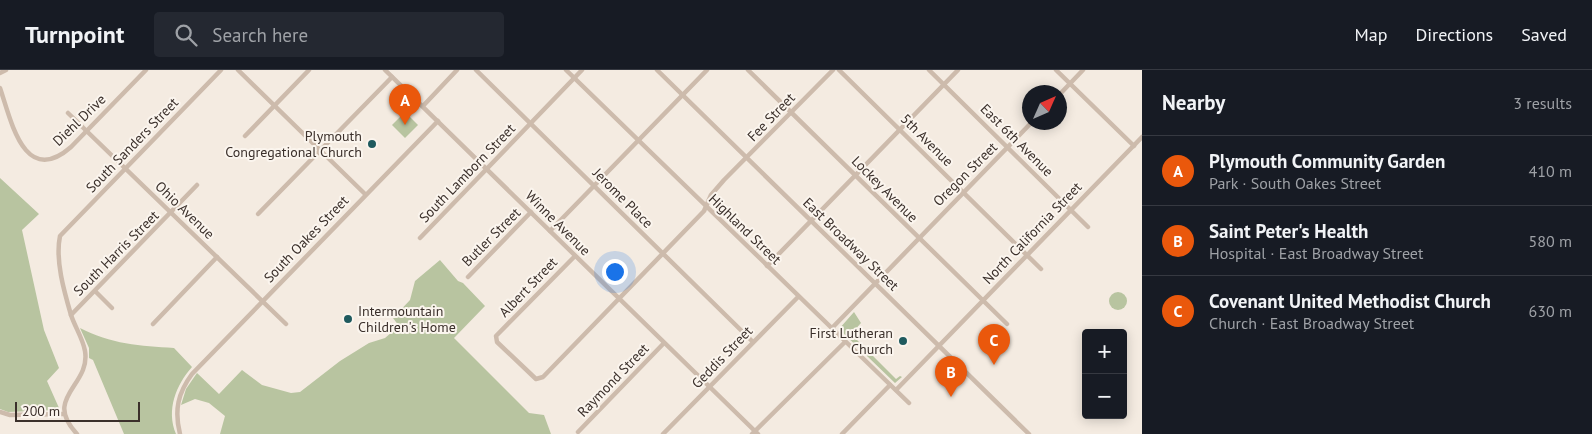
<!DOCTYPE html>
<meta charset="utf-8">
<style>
:root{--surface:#171b24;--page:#242831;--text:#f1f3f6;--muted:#9ea1a6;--line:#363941;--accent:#ea580c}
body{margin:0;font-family:"PT Sans",sans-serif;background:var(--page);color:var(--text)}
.controls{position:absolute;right:15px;bottom:15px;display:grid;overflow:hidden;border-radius:5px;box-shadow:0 2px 12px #0003}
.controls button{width:45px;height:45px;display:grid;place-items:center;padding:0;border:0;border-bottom:1px solid var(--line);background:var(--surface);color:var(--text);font:25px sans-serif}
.compass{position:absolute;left:1022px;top:15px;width:45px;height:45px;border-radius:50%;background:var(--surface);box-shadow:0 2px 12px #0003;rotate:45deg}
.scale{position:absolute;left:15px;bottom:12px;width:125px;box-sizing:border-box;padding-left:5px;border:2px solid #3b302b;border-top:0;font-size:14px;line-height:18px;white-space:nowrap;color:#3b302b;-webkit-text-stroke:4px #fbf5ee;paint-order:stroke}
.you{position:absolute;left:614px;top:201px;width:18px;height:18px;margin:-12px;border:4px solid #fff;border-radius:50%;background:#1a73e8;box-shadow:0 0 0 8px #1a73e833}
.badge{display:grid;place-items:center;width:32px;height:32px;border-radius:50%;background:var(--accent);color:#fff;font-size:16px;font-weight:700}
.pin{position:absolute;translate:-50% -41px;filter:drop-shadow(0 1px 2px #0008)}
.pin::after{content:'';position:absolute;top:26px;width:18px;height:15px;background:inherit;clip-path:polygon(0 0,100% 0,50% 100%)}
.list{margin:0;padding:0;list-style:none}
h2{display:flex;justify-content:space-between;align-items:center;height:65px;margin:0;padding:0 20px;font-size:21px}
h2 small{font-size:16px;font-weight:400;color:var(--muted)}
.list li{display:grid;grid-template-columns:32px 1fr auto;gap:15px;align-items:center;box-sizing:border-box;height:70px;padding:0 20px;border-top:1px solid var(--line)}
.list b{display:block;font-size:19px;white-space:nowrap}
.list p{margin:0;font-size:16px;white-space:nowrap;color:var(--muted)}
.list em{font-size:16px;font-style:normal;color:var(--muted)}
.icon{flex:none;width:28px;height:28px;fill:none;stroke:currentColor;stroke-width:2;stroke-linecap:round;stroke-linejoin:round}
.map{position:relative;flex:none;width:1142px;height:364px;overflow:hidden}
header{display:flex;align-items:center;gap:30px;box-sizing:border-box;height:70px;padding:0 25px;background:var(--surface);border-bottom:1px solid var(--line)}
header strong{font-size:24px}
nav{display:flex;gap:28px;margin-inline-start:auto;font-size:18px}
.search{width:350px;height:45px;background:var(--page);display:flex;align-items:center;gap:12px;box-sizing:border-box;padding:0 18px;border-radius:5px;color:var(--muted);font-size:19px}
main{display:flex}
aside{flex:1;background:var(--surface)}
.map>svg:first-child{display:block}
.green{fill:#b8c4a0}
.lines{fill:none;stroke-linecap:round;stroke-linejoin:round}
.minor{stroke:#cdbbac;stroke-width:4.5}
.poi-dot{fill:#1f5a5e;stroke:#fbf5ee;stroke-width:2}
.labels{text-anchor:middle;stroke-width:4;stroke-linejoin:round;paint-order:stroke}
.street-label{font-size:14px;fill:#3b302b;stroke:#fbf5ee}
.poi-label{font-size:14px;fill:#3b302b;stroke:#fbf5ee;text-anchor:end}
</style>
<header>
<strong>Turnpoint</strong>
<div class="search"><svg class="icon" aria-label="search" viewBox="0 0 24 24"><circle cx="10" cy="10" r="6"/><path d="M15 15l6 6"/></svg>Search here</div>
<nav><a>Map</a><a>Directions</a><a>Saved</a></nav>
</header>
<main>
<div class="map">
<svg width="1142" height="364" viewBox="0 0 1142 364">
<rect width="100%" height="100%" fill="#f4ebe1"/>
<!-- green -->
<g class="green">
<path d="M 405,42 L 418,55 L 405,68 L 392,55 Z"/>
<path d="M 0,108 L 39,144 L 22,160 L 44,260 L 59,298 L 47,311 L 59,338 L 56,340 L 8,342 L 0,339 Z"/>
<path d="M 440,190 L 458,211 L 463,213 L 485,236 L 454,268 L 529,343 L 544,345 L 551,364 L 220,364 L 225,346 L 209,333 L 195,329 L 181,335 L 186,319 L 197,303 L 219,324 L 242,300 L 262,315 L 291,323 L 300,322 L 340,291 L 369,273 L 385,268 L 399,256 L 393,248 L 410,230 L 415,211 Z"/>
<circle cx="1118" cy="231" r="9"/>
<path d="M 854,242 L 861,253 L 851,264 L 896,309 L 900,306 L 902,307 L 895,313 L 839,259 Z"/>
<path d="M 80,258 C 110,274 141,276 174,278 L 192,297 C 176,315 166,340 176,364 L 124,364 L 93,290 L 89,288 L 89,278 Z"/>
</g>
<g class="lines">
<!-- minor -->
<g class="minor">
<path d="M 238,0 L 365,124"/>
<path d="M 385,0 L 758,364"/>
<path d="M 476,0 L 753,272"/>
<path d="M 566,0 L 909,333"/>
<path d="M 657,0 L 1029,364"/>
<path d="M 748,0 L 1007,254"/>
<path d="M 839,0 L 1041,199"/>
<path d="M 929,0 L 1088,157"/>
<path d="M 1056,0 L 1134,76"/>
<path d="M 0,3 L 6,0"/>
<path d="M 0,18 C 11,50 24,118 71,77 L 146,0"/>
<path d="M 1060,24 L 1083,0"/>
<path d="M 423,36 L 457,0"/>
<path d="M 68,43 L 286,254"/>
<path d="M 245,66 L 309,0"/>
<path d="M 258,144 L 392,7"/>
<path d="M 550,161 L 707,0"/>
<path d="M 420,168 L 582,0"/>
<path d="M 575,186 L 496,266 L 497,272 L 536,309 L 543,307 L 704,141 L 711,125 L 724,110 L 833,0"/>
<path d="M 767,196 L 958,0"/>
<path d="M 468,207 L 531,142"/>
<path d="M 95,221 L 112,238"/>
<path d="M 71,245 L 197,115"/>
<path d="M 153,254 L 217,187"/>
<path d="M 832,258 L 1032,52"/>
<path d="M 896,320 L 1142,67"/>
<path d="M 0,342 L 10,345 L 63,344"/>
<path d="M 578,362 L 664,273"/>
<path d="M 77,364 C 42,327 91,316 85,281 C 83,269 75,257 71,245 C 64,221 55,190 60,166 L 221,0"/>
<path d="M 180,364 C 174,340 178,323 192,304 L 438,51"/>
<path d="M 663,364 L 798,227"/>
<path d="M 752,364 L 845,272"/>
<path d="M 842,364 L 890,315"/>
</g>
</g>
<!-- markers -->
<g class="poi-dot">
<circle cx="372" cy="74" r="5"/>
<circle cx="348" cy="249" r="5"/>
<circle cx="903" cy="271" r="5"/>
</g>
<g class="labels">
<!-- street labels -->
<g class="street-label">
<text transform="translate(771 47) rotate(-46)" y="5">Fee Street</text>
<text transform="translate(79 50) rotate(-44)" y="5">Diehl Drive</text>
<text transform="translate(927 70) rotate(45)" y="5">5th Avenue</text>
<text transform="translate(1017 70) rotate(45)" y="5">East 6th Avenue</text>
<text transform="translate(132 75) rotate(-46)" y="5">South Sanders Street</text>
<text transform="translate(467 103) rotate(-46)" y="5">South Lamborn Street</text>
<text transform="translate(965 104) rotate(-45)" y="5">Oregon Street</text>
<text transform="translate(885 119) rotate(45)" y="5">Lockey Avenue</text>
<text transform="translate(623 128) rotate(45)" y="5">Jerome Place</text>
<text transform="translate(185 140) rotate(44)" y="5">Ohio Avenue</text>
<text transform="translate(558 153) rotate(45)" y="5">Winne Avenue</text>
<text transform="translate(745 159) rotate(44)" y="5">Highland Street</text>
<text transform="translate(1032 163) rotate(-46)" y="5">North California Street</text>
<text transform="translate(491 167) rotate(-45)" y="5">Butler Street</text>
<text transform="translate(306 169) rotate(-46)" y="5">South Oakes Street</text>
<text transform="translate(851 174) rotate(44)" y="5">East Broadway Street</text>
<text transform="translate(116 183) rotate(-45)" y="5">South Harris Street</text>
<text transform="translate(528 217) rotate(-46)" y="5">Albert Street</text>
<text transform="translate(722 287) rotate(-46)" y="5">Geddis Street</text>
<text transform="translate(613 310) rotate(-46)" y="5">Raymond Street</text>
</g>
<!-- poi labels -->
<g class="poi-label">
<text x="362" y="71">Plymouth<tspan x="362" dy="16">Congregational Church</tspan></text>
<text x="358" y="246" text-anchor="start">Intermountain<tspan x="358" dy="16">Children's Home</tspan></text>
<text x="893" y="268">First Lutheran<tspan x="893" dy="16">Church</tspan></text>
</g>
</g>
</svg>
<div class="controls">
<button>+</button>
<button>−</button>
</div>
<svg class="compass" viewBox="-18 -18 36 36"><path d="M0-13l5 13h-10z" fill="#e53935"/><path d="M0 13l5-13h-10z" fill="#9ea1a6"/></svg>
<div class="scale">200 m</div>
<div class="you"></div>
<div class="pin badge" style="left:405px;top:55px">A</div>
<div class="pin badge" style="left:951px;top:327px">B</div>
<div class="pin badge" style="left:994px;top:295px">C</div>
</div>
<aside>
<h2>Nearby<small>3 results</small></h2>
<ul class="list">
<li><span class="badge">A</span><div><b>Plymouth Community Garden</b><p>Park · South Oakes Street</p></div><em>410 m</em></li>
<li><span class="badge">B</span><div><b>Saint Peter's Health</b><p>Hospital · East Broadway Street</p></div><em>580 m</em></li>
<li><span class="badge">C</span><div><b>Covenant United Methodist Church</b><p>Church · East Broadway Street</p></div><em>630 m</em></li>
</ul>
</aside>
</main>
